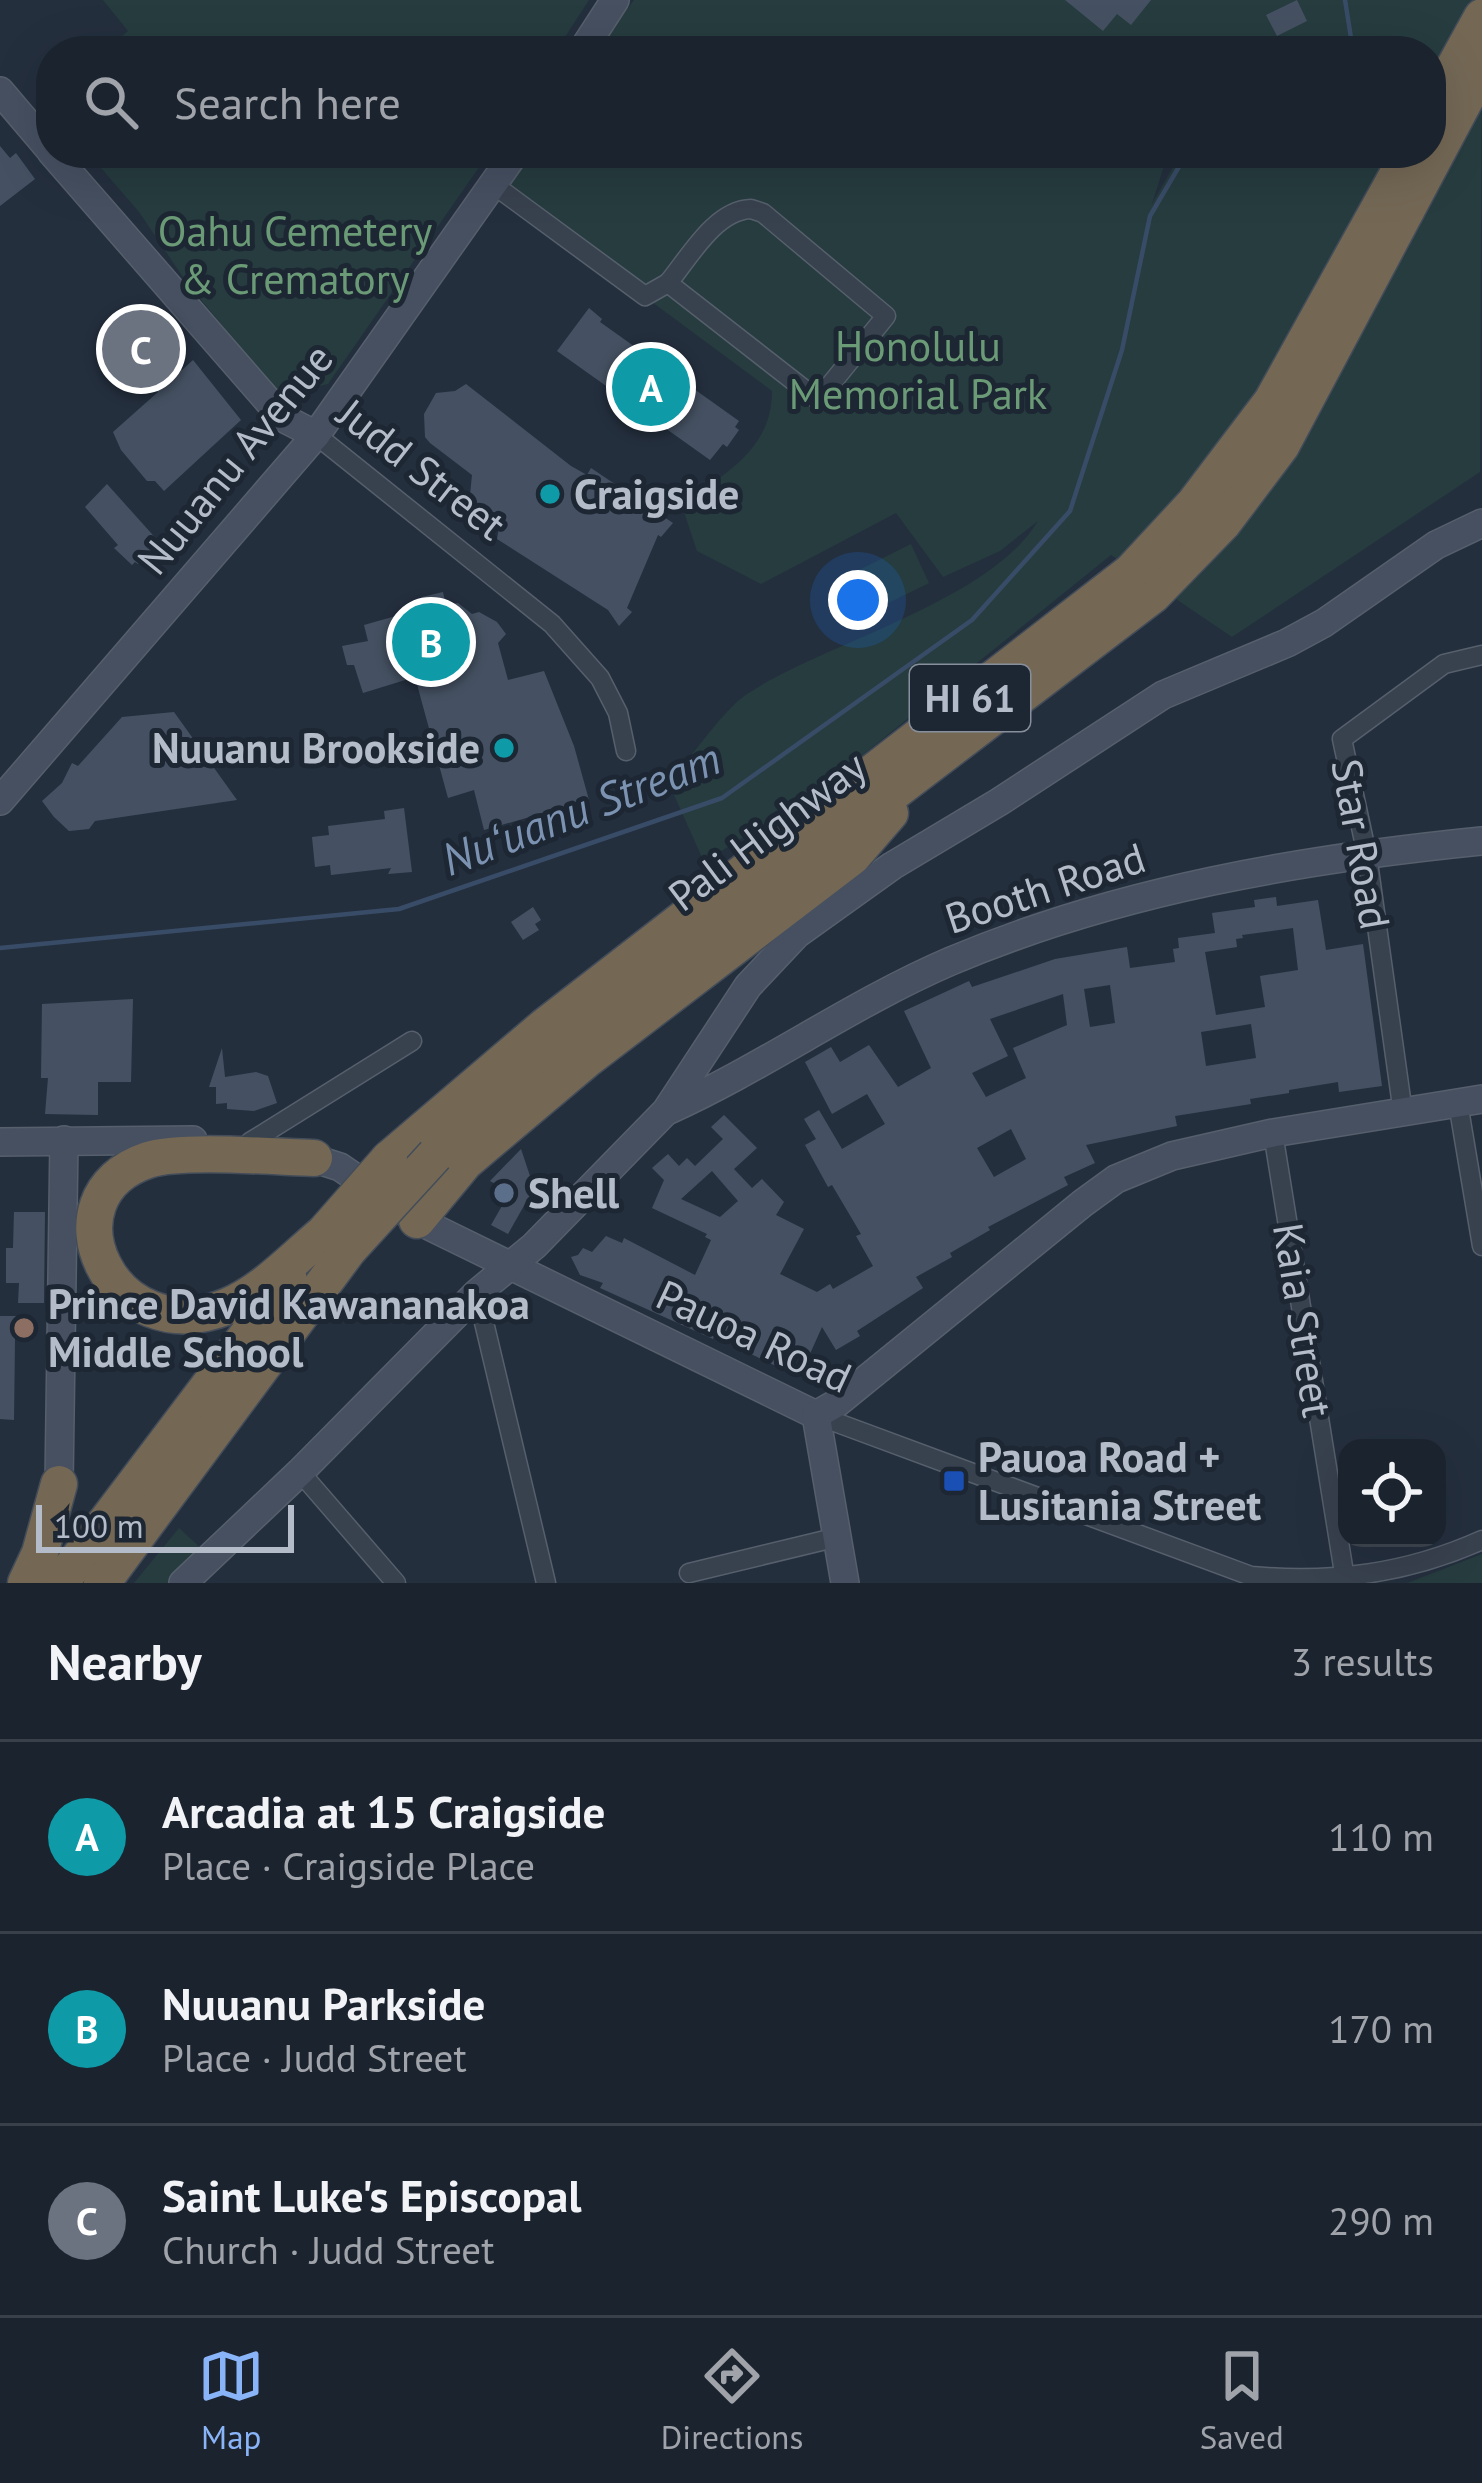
<!DOCTYPE html>
<meta charset="utf-8">
<style>
:root{--surface:#1b232e;--page:#242b36;--text:#f1f3f6;--muted:#a0a4aa;--line:#39404a;--accent:#8ab4f8}
body{margin:0;font-family:"PT Sans",sans-serif;background:var(--page);color:var(--text)}
.controls{position:absolute;right:36px;bottom:36px;display:grid;overflow:hidden;border-radius:24px;box-shadow:0 12px 48px #0002}
.controls button{width:108px;height:108px;display:grid;place-items:center;padding:0;border:0;border-bottom:3px solid var(--line);background:var(--surface);color:var(--text);font:60px sans-serif}
.scale{position:absolute;left:36px;bottom:30px;width:258px;box-sizing:border-box;padding-left:12px;border:6px solid #b4bcc9;border-top:0;font-size:33px;line-height:42px;white-space:nowrap;color:#b4bcc9;-webkit-text-stroke:9px #1d2633;paint-order:stroke}
.you{position:absolute;left:858px;top:600px;width:42px;height:42px;margin:-30px;border:9px solid #fff;border-radius:50%;background:#1a73e8;box-shadow:0 0 0 18px #1a73e833}
.badge{display:grid;place-items:center;width:78px;height:78px;border-radius:50%;background:var(--accent);color:#fff;font-size:39px;font-weight:700}
.pin{position:absolute;translate:-50% -50%;border:6px solid #fff;box-shadow:0 3px 12px #0006}
.list{margin:0;padding:0;list-style:none}
h2{display:flex;justify-content:space-between;align-items:center;height:156px;margin:0;padding:0 48px;font-size:51px}
h2 small{font-size:39px;font-weight:400;color:var(--muted)}
.list li{display:grid;grid-template-columns:78px 1fr auto;gap:36px;align-items:center;box-sizing:border-box;height:192px;padding:0 48px;border-top:3px solid var(--line)}
.list b{display:block;font-size:45px;white-space:nowrap}
.list p{margin:0;font-size:39px;white-space:nowrap;color:var(--muted)}
.list em{font-size:39px;font-style:normal;color:var(--muted)}
.icon{flex:none;width:66px;height:66px;fill:none;stroke:currentColor;stroke-width:2;stroke-linecap:round;stroke-linejoin:round}
.map{position:relative;flex:none;width:1482px;height:1583px;overflow:hidden}
.search{position:absolute;background:var(--surface);box-shadow:0 12px 48px #0002;left:36px;right:36px;top:36px;height:132px;display:flex;align-items:center;gap:30px;box-sizing:border-box;padding:0 42px;border-radius:48px;color:var(--muted);font-size:45px}
.sheet{height:732px;background:var(--surface)}
nav{display:flex;justify-content:space-around;align-items:center;box-sizing:border-box;height:168px;border-top:3px solid var(--line);background:var(--surface);font-size:33px;color:var(--muted)}
nav a{display:grid;justify-items:center;gap:6px}
nav .on{color:var(--accent)}
.map>svg:first-child{display:block}
.green{fill:#263c3f}
.lines{fill:none;stroke-linecap:round;stroke-linejoin:round}
.stream{stroke:#394c67;stroke-width:4.5}
.building{fill:#455162;fill-rule:evenodd}
.street-casing{stroke:#565f6c;stroke-width:21}
.secondary-casing{stroke:#565f6c;stroke-width:30}
.highway-casing{stroke:#434c59;stroke-width:39}
.street{stroke:#38414e;stroke-width:18}
.secondary{stroke:#465061;stroke-width:27}
.highway{stroke:#746855;stroke-width:36}
.highway-bridge-casing{stroke:#434c59;stroke-width:39;stroke-linecap:butt}
.highway-bridge{stroke:#746855;stroke-width:36}
.culture-dot{fill:#0f9aa8;stroke:#1d2633;stroke-width:4.5}
.service-dot{fill:#5c6f8a;stroke:#1d2633;stroke-width:4.5}
.education-dot{fill:#8d6e63;stroke:#1d2633;stroke-width:4.5}
.transit-dot{fill:#1a4fb4;stroke:#1d2633;stroke-width:4.5}
.labels{text-anchor:middle;stroke-width:10;stroke-linejoin:round;paint-order:stroke}
.shield{fill:#1d2633;stroke:#878f9c;stroke-width:3}
.shield-label{font-size:39px;font-weight:bold;fill:#b4bcc9}
.park-label{font-size:42px;fill:#6b9a76;stroke:#1d2633}
.street-label{font-size:42px;fill:#b4bcc9;stroke:#1d2633}
.poi-label{font-size:42px;font-weight:bold;fill:#b4bcc9;stroke:#1d2633;text-anchor:start}
.water-label{font-size:45px;font-style:italic;fill:#7c92b1;stroke:#1d2633}
</style>
<div class="map">
<svg width="1482" height="1583" viewBox="0 0 1482 1583">
<rect width="100%" height="100%" fill="#242f3e"/>
<!-- green -->
<g class="green">
<path d="M 103,0 L 589,0 L 556,51 L 104,51 L 128,31 Z"/>
<path d="M 634,0 L 1482,0 L 1480,472 L 1232,637 L 1111,555 L 823,787 L 704,862 L 669,784 C 688,761 724,709 747,694 C 826,642 989,602 1038,521 L 1000,551 L 943,577 L 896,513 L 761,584 L 697,551 L 681,503 C 725,475 772,449 772,391 L 494,185 L 519,153 L 1168,153 L 1152,204 L 1181,153 L 1431,153 L 1431,51 L 596,51 Z"/>
<path d="M 88,153 L 489,153 L 328,384 L 280,395 L 187,283 L 139,212 Z"/>
<path d="M 911,544 L 929,583 L 852,621 L 835,582 Z"/>
<path d="M 179,1528 L 204,1551 L 170,1583 L 134,1583 Z"/>
<path d="M 1482,1554 L 1482,1583 L 1407,1583 Z"/>
</g>
<g class="lines">
<!-- stream -->
<g class="stream">
<path d="M 1344,51 L 1352,44 L 1345,0"/>
<path d="M 0,948 L 399,909 L 722,798 L 972,620 L 1070,511 L 1122,350 L 1150,216 L 1187,153"/>
</g>
</g>
<!-- building -->
<g class="building">
<path d="M 1065,0 L 1151,0 L 1131,25 L 1117,14 L 1103,31 Z"/>
<path d="M 1297,0 L 1307,21 L 1277,36 L 1266,15 Z"/>
<path d="M 0,146 L 10,158 L 16,153 L 35,179 L 0,206 Z"/>
<path d="M 589,308 L 602,319 L 600,322 L 739,421 L 735,427 L 739,430 L 727,447 L 723,444 L 710,460 L 557,351 Z"/>
<path d="M 167,312 L 173,319 L 152,342 L 182,370 L 193,360 L 241,420 L 164,491 L 155,481 L 147,481 L 121,450 L 113,432 L 158,392 L 107,333 L 128,314 L 145,331 Z"/>
<path d="M 466,384 L 571,466 L 587,475 L 591,468 L 673,523 L 661,537 L 658,535 L 627,608 L 632,612 L 619,626 L 608,610 L 497,539 L 499,528 L 479,512 L 468,515 L 472,475 L 430,443 L 425,437 L 424,414 L 436,393 L 455,391 Z"/>
<path d="M 107,484 L 160,543 L 138,564 L 135,562 L 132,565 L 114,548 L 118,545 L 85,507 Z"/>
<path d="M 443,592 L 446,605 L 458,603 L 472,614 L 479,612 L 497,622 L 506,634 L 498,643 L 508,680 L 544,671 L 574,746 L 589,800 L 484,830 L 474,790 L 448,798 L 415,677 L 363,693 L 354,665 L 347,665 L 342,646 L 368,641 L 364,625 L 410,612 L 409,607 L 422,597 Z"/>
<path d="M 174,712 L 237,800 L 95,821 L 89,829 L 69,831 L 54,817 L 42,801 L 62,783 L 72,763 L 78,766 L 122,717 Z"/>
<path d="M 404,808 L 412,872 L 388,874 L 391,868 L 331,875 L 330,865 L 315,867 L 312,837 L 329,835 L 328,826 L 385,819 L 384,811 Z"/>
<path d="M 1276,897 L 1277,906 L 1318,900 L 1326,950 L 1363,944 L 1382,1086 L 1339,1092 L 1338,1082 L 1289,1090 L 1289,1093 L 1250,1099 L 1251,1104 L 1175,1116 L 1177,1126 L 1086,1145 L 1095,1163 L 1064,1177 L 1068,1185 L 988,1227 L 990,1230 L 950,1253 L 952,1257 L 916,1277 L 923,1288 L 857,1331 L 860,1336 L 836,1350 L 822,1327 L 809,1356 L 785,1345 L 776,1366 L 751,1354 L 754,1347 L 717,1329 L 713,1339 L 600,1288 L 603,1283 L 580,1275 L 571,1257 L 578,1255 L 583,1248 L 592,1252 L 606,1236 L 622,1243 L 624,1238 L 695,1275 L 711,1240 L 705,1237 L 707,1234 L 652,1208 L 664,1180 L 652,1168 L 668,1154 L 679,1166 L 687,1158 L 695,1166 L 723,1139 L 711,1127 L 724,1115 L 757,1148 L 734,1169 L 752,1188 L 762,1179 L 784,1202 L 776,1215 L 804,1229 L 780,1274 L 817,1292 L 830,1284 L 833,1289 L 873,1266 L 856,1236 L 861,1234 L 832,1185 L 828,1187 L 805,1145 L 816,1139 L 804,1119 L 819,1110 L 842,1149 L 885,1124 L 867,1094 L 832,1114 L 805,1062 L 831,1047 L 840,1062 L 869,1045 L 898,1087 L 931,1068 L 904,1011 L 969,981 L 972,987 L 1055,959 L 1127,947 L 1130,968 L 1175,962 L 1173,949 L 1179,948 L 1178,938 L 1215,933 L 1212,913 L 1255,907 L 1254,900 ZM 1293,928 L 1298,970 L 1260,976 L 1265,1007 L 1216,1015 L 1205,952 L 1237,947 L 1236,939 L 1243,938 L 1242,935 ZM 1110,985 L 1115,1023 L 1090,1027 L 1084,989 ZM 1063,994 L 1067,1025 L 1013,1048 L 1026,1078 L 986,1097 L 972,1073 L 1008,1056 L 990,1019 ZM 1251,1024 L 1256,1058 L 1206,1066 L 1201,1032 ZM 1011,1129 L 1026,1159 L 994,1177 L 977,1148 ZM 712,1171 L 738,1201 L 720,1217 L 681,1199 Z"/>
<path d="M 533,907 L 541,920 L 535,924 L 539,930 L 523,940 L 511,922 Z"/>
<path d="M 133,999 L 131,1082 L 98,1082 L 98,1115 L 45,1114 L 48,1078 L 41,1078 L 42,1004 Z"/>
<path d="M 222,1048 L 225,1077 L 256,1072 L 268,1076 L 277,1103 L 254,1111 L 227,1109 L 227,1103 L 216,1104 L 216,1087 L 209,1087 Z"/>
<path d="M 521,1149 L 534,1188 L 508,1234 L 491,1225 L 510,1192 L 490,1181 Z"/>
<path d="M 14,1212 L 45,1212 L 44,1303 L 18,1303 L 19,1283 L 6,1283 L 6,1248 L 13,1248 Z"/>
<path d="M 0,1316 L 22,1316 L 21,1338 L 15,1338 L 14,1420 L 0,1419 Z"/>
</g>
<g class="lines">
<!-- street casing -->
<g class="street-casing">
<g id="street">
<path d="M 494,185 L 645,296 L 668,283"/>
<path d="M 751,209 L 763,213 L 886,316 L 818,400 L 668,283 C 689,258 715,210 751,209 Z"/>
<path d="M 316,435 L 552,624 L 600,678 L 618,713 L 626,751"/>
<path d="M 1458,1103 L 1482,1246"/>
<path d="M 1403,1113 L 1367,855 L 1342,739 L 1444,664 L 1482,655"/>
<path d="M 1273,1133 L 1345,1579"/>
<path d="M 250,1142 L 412,1041"/>
<path d="M 477,1293 L 546,1583"/>
<path d="M 816,1415 L 1251,1576 C 1333,1583 1406,1574 1482,1540"/>
<path d="M 300,1472 L 396,1583"/>
<path d="M 689,1573 L 838,1537"/>
</g>
</g>
<!-- secondary casing -->
<g class="secondary-casing">
<g id="secondary">
<path d="M 582,51 L 615,0"/>
<path d="M 0,91 L 51,151"/>
<path d="M 52,153 L 283,418 L 316,435"/>
<path d="M 0,801 L 316,435 L 515,153"/>
<path d="M 669,1110 C 766,1066 853,1003 951,961 C 1119,890 1302,859 1482,841"/>
<path d="M 0,1142 L 193,1140"/>
<path d="M 296,1153 L 340,1167 L 417,1220 L 816,1415"/>
<path d="M 816,1415 L 837,1403 L 1083,1203 L 1116,1179 L 1172,1156 L 1273,1133 L 1482,1099"/>
<path d="M 816,1415 L 845,1583"/>
<path d="M 59,1484 L 64,1140"/>
<path d="M 183,1583 L 300,1472 L 477,1293 L 534,1246 L 666,1111 L 748,986 L 797,934 L 892,866 L 999,802 L 1163,695 L 1287,643 L 1324,623 L 1436,545 L 1482,523"/>
</g>
</g>
<!-- highway casing -->
<g class="highway-casing">
<g id="highway">
<path d="M 1440,93 L 1482,17"/>
<path d="M 435,1155 L 505,1088 L 1153,595 L 1223,523 L 1281,446 L 1482,68"/>
<path d="M 314,1158 C 277,1157 180,1149 148,1160 C 39,1196 111,1355 228,1306 C 264,1291 294,1258 324,1233"/>
<path d="M 389,1159 L 544,1027 L 1131,572 L 1194,504 L 1272,401 L 1399,172"/>
<path d="M 417,1220 L 465,1162 L 586,1060 L 852,857 L 890,813"/>
<path d="M 26,1583 L 40,1553 L 59,1484"/>
<path d="M 60,1583 L 289,1280"/>
<path d="M 102,1583 L 349,1249"/>
</g>
</g>
<!-- street -->
<use href="#street" class="street"/>
<!-- secondary -->
<use href="#secondary" class="secondary"/>
<!-- highway -->
<use href="#highway" class="highway"/>
<!-- highway-bridge casing -->
<g class="highway-bridge-casing">
<g id="highway-bridge">
<path d="M 324,1233 L 389,1159"/>
<path d="M 349,1249 L 435,1155"/>
</g>
</g>
<!-- highway-bridge -->
<use href="#highway-bridge" class="highway-bridge"/>
</g>
<!-- markers -->
<g class="culture-dot">
<circle cx="550" cy="494" r="12"/>
<circle cx="504" cy="748" r="12"/>
</g>
<circle class="service-dot" cx="504" cy="1193" r="12"/>
<circle class="education-dot" cx="24" cy="1328" r="12"/>
<rect class="transit-dot" x="942" y="1469" width="24" height="24" rx="6"/>
<g class="labels">
<!-- shield labels -->
<rect class="shield" x="910" y="665" width="120" height="66" rx="9"/>
<g class="shield-label">
<text x="970" y="712">HI 61</text>
</g>
<!-- park labels -->
<g class="park-label">
<text x="295" y="246">Oahu Cemetery<tspan x="295" dy="48">&amp; Crematory</tspan></text>
<text x="918" y="361">Honolulu<tspan x="918" dy="48">Memorial Park</tspan></text>
</g>
<!-- street labels -->
<g class="street-label">
<text transform="translate(235 459) rotate(-51)" y="15">Nuuanu Avenue</text>
<text transform="translate(422 469) rotate(38)" y="15">Judd Street</text>
<text transform="translate(767 831) rotate(-37)" y="15">Pali Highway</text>
<text transform="translate(1361 844) rotate(80)" y="15">Star Road</text>
<text transform="translate(1045 888) rotate(-18)" y="15">Booth Road</text>
<text transform="translate(1303 1320) rotate(81)" y="15">Kaia Street</text>
<text transform="translate(754 1336) rotate(25)" y="15">Pauoa Road</text>
</g>
<!-- poi labels -->
<g class="poi-label">
<text x="574" y="509">Craigside</text>
<text x="480" y="763" text-anchor="end">Nuuanu Brookside</text>
<text x="528" y="1208">Shell</text>
<text x="48" y="1319">Prince David Kawananakoa<tspan x="48" dy="48">Middle School</tspan></text>
<text x="978" y="1472">Pauoa Road +<tspan x="978" dy="48">Lusitania Street</tspan></text>
</g>
<!-- water labels -->
<g class="water-label">
<text transform="translate(581 809) rotate(-21)" y="16">Nuʻuanu Stream</text>
</g>
</g>
</svg>
<div class="controls">
<button><svg class="icon" aria-label="locate" viewBox="0 0 24 24"><circle cx="12" cy="12" r="6"/><path d="M12 2v4M12 18v4M2 12h4M18 12h4"/></svg></button>
</div>
<div class="scale">100 m</div>
<div class="you"></div>
<div class="pin badge" style="left:651px;top:387px;background:#0f9aa8">A</div>
<div class="pin badge" style="left:431px;top:642px;background:#0f9aa8">B</div>
<div class="pin badge" style="left:141px;top:349px;background:#6b7280">C</div>
<div class="search"><svg class="icon" aria-label="search" viewBox="0 0 24 24"><circle cx="10" cy="10" r="6"/><path d="M15 15l6 6"/></svg>Search here</div>
</div>
<section class="sheet">
<h2>Nearby<small>3 results</small></h2>
<ul class="list">
<li><span class="badge" style="background:#0f9aa8">A</span><div><b>Arcadia at 15 Craigside</b><p>Place · Craigside Place</p></div><em>110 m</em></li>
<li><span class="badge" style="background:#0f9aa8">B</span><div><b>Nuuanu Parkside</b><p>Place · Judd Street</p></div><em>170 m</em></li>
<li><span class="badge" style="background:#6b7280">C</span><div><b>Saint Luke's Episcopal</b><p>Church · Judd Street</p></div><em>290 m</em></li>
</ul>
</section>
<nav>
<a class="on"><svg class="icon" aria-label="map" viewBox="0 0 24 24"><path d="M3 6l6-2 6 2 6-2v14l-6 2-6-2-6 2zM9 4v14M15 6v14"/></svg>Map</a>
<a><svg class="icon" aria-label="directions" viewBox="0 0 24 24"><path d="M12 3l9 9-9 9-9-9zM9 14v-3h6M13 9l2 2-2 2"/></svg>Directions</a>
<a><svg class="icon" aria-label="saved" viewBox="0 0 24 24"><path d="M7 4h10v16l-5-4-5 4z"/></svg>Saved</a>
</nav>
